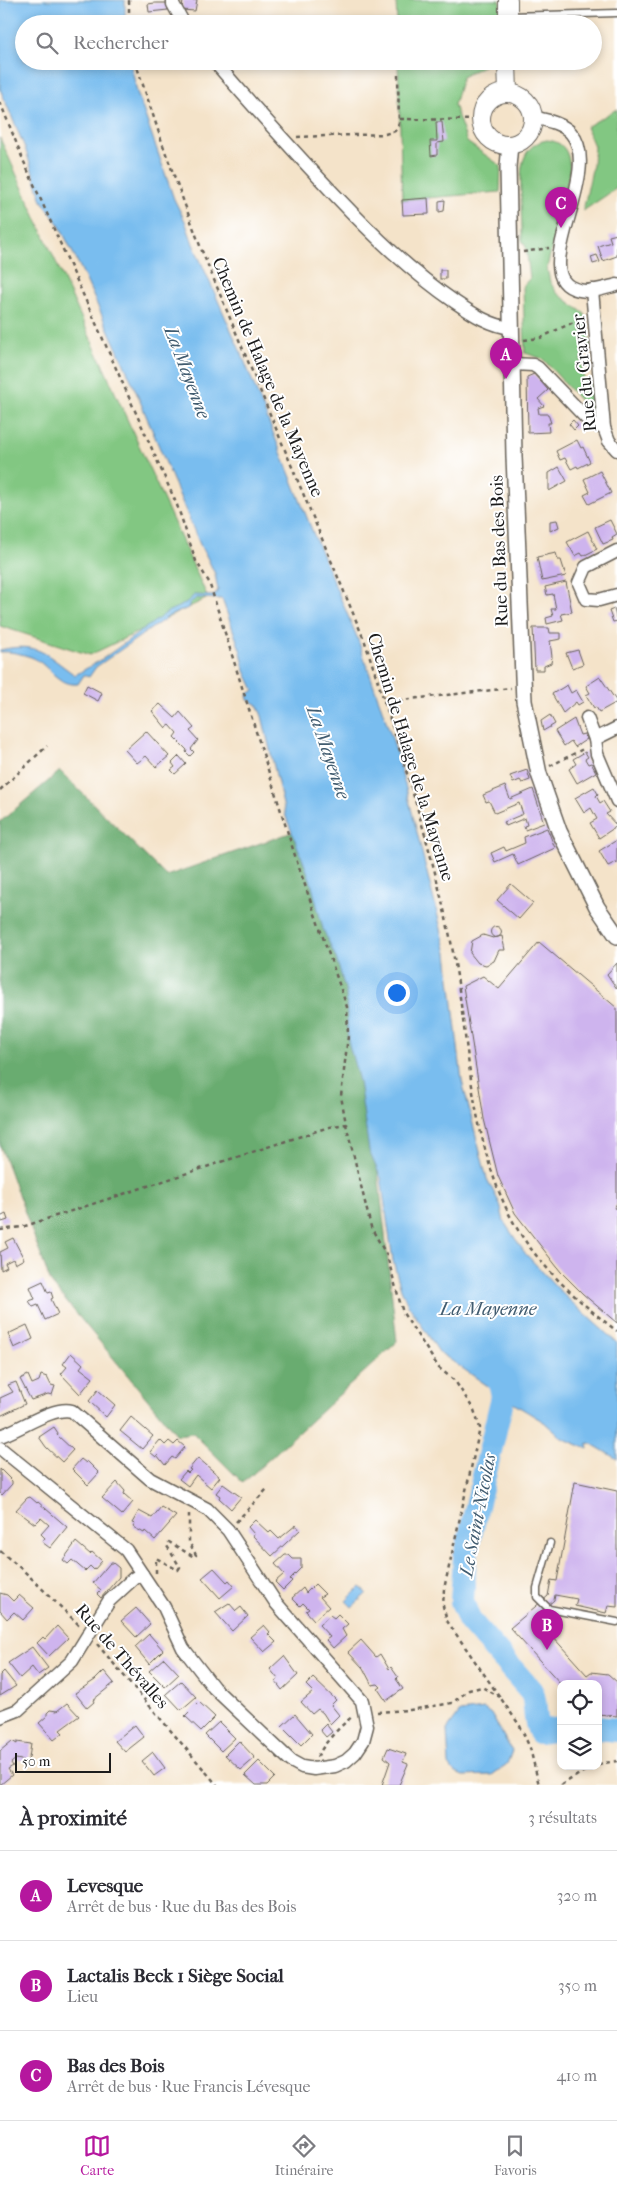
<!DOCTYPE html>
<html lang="fr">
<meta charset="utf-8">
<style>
:root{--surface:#fff;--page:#f2f2f3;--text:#2b2b33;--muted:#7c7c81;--line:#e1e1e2;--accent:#b5179e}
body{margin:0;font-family:"IM FELL French Canon",serif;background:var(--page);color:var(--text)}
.controls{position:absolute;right:15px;bottom:15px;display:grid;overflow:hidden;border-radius:10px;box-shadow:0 2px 8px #0003}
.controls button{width:45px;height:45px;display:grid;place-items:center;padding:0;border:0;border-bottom:1px solid var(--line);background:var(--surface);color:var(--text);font:25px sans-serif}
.scale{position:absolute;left:15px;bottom:12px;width:96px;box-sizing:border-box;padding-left:5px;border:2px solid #1c1c1c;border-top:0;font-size:14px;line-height:18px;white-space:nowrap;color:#1c1c1c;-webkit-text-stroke:4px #fff;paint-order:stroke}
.you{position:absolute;left:396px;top:992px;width:18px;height:18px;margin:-12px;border:4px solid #fff;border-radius:50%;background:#1a73e8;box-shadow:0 0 0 8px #1a73e833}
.badge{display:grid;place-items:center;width:32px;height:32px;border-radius:50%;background:var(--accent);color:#fff;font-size:16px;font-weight:700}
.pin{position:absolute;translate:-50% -41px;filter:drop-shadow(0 1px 2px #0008)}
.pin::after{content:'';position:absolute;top:26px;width:18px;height:15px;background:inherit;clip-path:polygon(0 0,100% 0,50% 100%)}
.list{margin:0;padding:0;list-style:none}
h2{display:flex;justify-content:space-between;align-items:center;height:65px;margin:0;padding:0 20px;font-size:21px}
h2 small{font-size:16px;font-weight:400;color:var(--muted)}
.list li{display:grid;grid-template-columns:32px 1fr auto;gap:15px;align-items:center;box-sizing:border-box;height:90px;padding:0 20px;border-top:1px solid var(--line)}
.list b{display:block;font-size:19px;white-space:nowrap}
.list p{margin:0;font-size:16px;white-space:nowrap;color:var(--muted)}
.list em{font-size:16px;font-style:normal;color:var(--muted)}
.icon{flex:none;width:28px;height:28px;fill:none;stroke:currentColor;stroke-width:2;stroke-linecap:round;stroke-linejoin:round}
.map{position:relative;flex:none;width:617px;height:1785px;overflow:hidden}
.search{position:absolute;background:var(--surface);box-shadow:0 2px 8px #0003;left:15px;right:15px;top:15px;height:55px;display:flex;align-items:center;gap:12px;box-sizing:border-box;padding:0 18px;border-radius:28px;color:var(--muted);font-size:19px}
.sheet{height:335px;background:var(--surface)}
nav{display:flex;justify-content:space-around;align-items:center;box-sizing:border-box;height:70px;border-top:1px solid var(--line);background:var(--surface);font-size:14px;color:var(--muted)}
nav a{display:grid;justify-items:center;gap:2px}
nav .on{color:var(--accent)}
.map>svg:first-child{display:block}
.green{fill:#82c782;stroke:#4f724f}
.forest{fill:#69ac70;stroke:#426446}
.water{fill:#79bdef;stroke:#4a6c86}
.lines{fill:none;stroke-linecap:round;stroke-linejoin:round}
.river{stroke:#79bdef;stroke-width:24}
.building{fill:#ceb4ee}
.service-casing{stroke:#686259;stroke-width:9}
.minor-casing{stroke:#686259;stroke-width:15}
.tertiary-casing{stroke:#686259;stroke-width:18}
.secondary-casing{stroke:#686259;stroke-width:20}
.path{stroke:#686259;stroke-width:2.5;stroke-dasharray:4 4;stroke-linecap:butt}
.service{stroke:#fff;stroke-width:6}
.minor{stroke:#fff;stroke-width:12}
.tertiary{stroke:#fff;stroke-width:15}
.secondary{stroke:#fff;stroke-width:18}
.labels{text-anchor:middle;stroke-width:4;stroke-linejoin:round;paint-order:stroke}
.street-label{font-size:18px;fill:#1c1c1c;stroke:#fff}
.water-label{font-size:19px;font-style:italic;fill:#415c70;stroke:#fff}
</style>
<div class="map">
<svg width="617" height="1785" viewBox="0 0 617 1785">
<rect width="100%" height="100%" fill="#fff"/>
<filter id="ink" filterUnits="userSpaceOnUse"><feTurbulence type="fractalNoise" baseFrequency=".02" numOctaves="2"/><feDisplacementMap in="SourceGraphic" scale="10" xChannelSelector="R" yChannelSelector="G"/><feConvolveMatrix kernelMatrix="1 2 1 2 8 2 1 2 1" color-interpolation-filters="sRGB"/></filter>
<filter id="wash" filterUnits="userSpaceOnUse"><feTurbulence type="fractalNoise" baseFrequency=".0096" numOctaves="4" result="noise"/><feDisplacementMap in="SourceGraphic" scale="20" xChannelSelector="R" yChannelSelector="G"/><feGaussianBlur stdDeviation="1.12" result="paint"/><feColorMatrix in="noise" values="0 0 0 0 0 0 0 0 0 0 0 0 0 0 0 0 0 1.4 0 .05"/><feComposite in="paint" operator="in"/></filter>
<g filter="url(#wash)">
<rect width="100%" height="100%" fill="#f4e3c9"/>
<!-- green -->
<g class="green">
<path d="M 396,0 L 500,0 L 501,24 L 397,24 Z"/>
<path d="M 398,61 L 492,61 L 462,77 L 454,105 L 467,142 L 501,166 L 500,192 L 402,200 Z"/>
<path d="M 617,109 L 617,188 L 583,211 L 593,165 L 594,146 L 586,127 Z"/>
<path d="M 0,138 L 208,598 L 90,655 L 0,626 Z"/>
<path d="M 547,140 C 565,142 569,153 570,170 L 547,268 L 550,282 L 557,293 L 585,314 L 591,346 L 581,358 L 583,376 L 594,387 L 594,411 L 590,412 L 543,359 L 525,353 L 523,286 L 530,278 L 526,247 L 522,240 C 522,225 521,211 521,197 C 521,174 518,145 547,140 Z"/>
</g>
<!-- forest -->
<path class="forest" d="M 60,771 L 166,876 L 304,828 L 360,1010 L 397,1342 L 243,1483 L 193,1433 L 177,1435 L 51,1283 L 0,1145 L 0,822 Z"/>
<!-- water -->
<g class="water">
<path d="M 0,0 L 125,0 L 125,24 L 24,24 L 24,61 L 130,61 L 137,92 L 174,199 L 185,221 L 193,244 L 242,355 L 318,545 L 357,637 L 393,741 L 407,792 L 447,953 L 462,1081 L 487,1179 L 500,1204 L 504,1222 L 525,1253 L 565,1296 L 617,1343 L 617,1459 L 590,1443 L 587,1444 L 588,1449 L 562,1438 L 544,1422 L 511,1402 L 439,1352 L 407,1303 L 401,1289 L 393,1261 L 381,1178 L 369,1151 L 359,1081 L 348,1041 L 346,992 L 336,958 L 323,929 L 310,879 L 286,817 L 262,716 L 257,704 L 248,700 L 247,695 L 254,690 L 245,671 L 241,652 L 222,599 L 197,598 L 190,603 L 188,608 L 169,616 L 96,667 L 89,677 L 84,675 L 78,684 C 56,686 49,664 31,657 C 21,654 11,651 0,652 L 0,650 C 39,641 46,655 75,675 L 101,660 L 169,611 L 187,603 L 194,595 L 214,596 L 218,590 L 215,574 L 203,549 L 201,547 L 132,382 L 81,269 L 59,225 L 42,201 L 25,148 L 0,89 Z"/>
<path d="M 360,1587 L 367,1593 L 352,1607 L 346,1601 Z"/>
<path d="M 484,1709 L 491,1714 L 512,1751 L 507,1764 L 492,1775 L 463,1776 L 454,1772 L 449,1765 L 447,1730 L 460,1712 Z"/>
</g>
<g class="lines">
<!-- river -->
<g class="river">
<path d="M 496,1366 L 503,1396 L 465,1557 L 462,1601 L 469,1620 L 532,1692 C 537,1705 533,1719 540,1732 L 561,1729"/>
<path d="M 598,1728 L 617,1730"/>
</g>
</g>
<g id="blocks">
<!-- building -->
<g class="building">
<path d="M 183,0 L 197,0 L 195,11 L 182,10 Z"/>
<path d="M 155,3 L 167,3 L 168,10 L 149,12 L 148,4 Z"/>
<path d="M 436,122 L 442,122 L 444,142 L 437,143 L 437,155 L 431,156 L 430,141 L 437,141 Z"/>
<path d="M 428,198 L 429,214 L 403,215 L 402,200 Z"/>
<path d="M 445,200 L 444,211 L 439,212 L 439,201 Z"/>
<path d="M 617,234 L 617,256 L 603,261 L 598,246 L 611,242 L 609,236 Z"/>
<path d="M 597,255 L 600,262 L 593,264 L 591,257 Z"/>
<rect x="440" y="270" width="6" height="9"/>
<path d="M 534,374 L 548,390 L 538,399 L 544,406 L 538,408 L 539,414 L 548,414 L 551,423 L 548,423 L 549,432 L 528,433 L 527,377 Z"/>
<path d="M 573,420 L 578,426 L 574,430 L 569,424 Z"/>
<path d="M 577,440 L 581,448 L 583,447 L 590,462 L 578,468 L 577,466 L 571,469 L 565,458 L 560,460 L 556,451 Z"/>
<path d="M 559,467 L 567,481 L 549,491 L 549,473 Z"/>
<path d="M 600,471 L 611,493 L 589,504 L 584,495 L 590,492 L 584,479 Z"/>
<path d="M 557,520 L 559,527 L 550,531 L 550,521 Z"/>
<path d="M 610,520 L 617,534 L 612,537 L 613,540 L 603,544 L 595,527 Z"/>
<path d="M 588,531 L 597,549 L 583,556 L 581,553 L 575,556 L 567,542 Z"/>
<path d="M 556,553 L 558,560 L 561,560 L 566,576 L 542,581 L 537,557 Z"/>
<path d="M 566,582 L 572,612 L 561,614 L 563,620 L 547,624 L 546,618 L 553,616 L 551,609 L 556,609 L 553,594 L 547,595 L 545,587 Z"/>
<path d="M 614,609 L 617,621 L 613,622 L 609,611 Z"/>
<path d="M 533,628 L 549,628 L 550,633 L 561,633 L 561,639 L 550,641 L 552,657 L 551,663 L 544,666 L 544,670 L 535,670 Z"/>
<path d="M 578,650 L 583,664 L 572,668 L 566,653 Z"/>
<path d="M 600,677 L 617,702 L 599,712 L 596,707 L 594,708 L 586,695 L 590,693 L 586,686 Z"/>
<path d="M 87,685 L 102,693 L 98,701 L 83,693 Z"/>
<path d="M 567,685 L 571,693 L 576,690 L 583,702 L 578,705 L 576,702 L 563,713 L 552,694 Z"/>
<path d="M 160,704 L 175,718 L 180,712 L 194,728 L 190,731 L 198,740 L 191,749 L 194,752 L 190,756 L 186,752 L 187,750 L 174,737 L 177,733 L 170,725 L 166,728 L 152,711 Z"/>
<path d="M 550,715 L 555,724 L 543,731 L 541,721 Z"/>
<path d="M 574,719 L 580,735 L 584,734 L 587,739 L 575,747 L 571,741 L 564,746 L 555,731 Z"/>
<path d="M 146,731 L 169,756 L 156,767 L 146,756 L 137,763 L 125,750 Z"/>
<path d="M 585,752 L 588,757 L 585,759 L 588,764 L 591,763 L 596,772 L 577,783 L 569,769 L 576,764 L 573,759 Z"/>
<path d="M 179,756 L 186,764 L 175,774 L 171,770 L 175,767 L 172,763 Z"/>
<path d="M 527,770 L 530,780 L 522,783 L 520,780 L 513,783 L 510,776 Z"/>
<path d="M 505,786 L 510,799 L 533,789 L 544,823 L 525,830 L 524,826 L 527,825 L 525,818 L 506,826 L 504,822 L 523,814 L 519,803 L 495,813 L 489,801 L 486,802 L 483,795 Z"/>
<path d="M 594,787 L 598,794 L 596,796 L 600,803 L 603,801 L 610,812 L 606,814 L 617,826 L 599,838 L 590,823 L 597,819 L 591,808 L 584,813 L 575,798 Z"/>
<path d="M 547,828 L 555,848 L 518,865 L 513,854 L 495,862 L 491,853 L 504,847 L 506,851 L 525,843 L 524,837 Z"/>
<path d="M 617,840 L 617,864 L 616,862 L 608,866 L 599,851 Z"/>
<path d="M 511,884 L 533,903 L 519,919 L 497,900 Z"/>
<circle cx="496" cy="932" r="5.5"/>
<path d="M 483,935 L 493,938 L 502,936 L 505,950 L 499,950 L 494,961 L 486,965 L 478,963 L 470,953 L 472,941 Z"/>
<path d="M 539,942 L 617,1008 L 617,1203 L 614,1208 L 617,1209 L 617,1323 L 583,1294 L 561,1272 L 515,1213 L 498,1176 L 484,1119 L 463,986 L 483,976 L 499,989 Z"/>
<path d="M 617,963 L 617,989 L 607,974 Z"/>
<path d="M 6,1214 L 8,1220 L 2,1222 L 0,1217 Z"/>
<path d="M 13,1238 L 24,1259 L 15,1264 L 13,1259 L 5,1263 L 7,1267 L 1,1270 L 0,1252 L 8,1248 L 5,1242 Z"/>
<path d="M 43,1281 L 48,1293 L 51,1292 L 53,1298 L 51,1299 L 58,1314 L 45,1320 L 38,1305 L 33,1307 L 29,1301 L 35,1299 L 30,1287 Z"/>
<path d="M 27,1325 L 33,1339 L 14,1348 L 8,1334 Z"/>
<path d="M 71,1353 L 83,1364 L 80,1368 L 93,1378 L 80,1394 L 61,1374 L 67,1367 L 63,1364 Z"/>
<path d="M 28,1375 L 32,1384 L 39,1381 L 41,1375 L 47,1377 L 51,1385 L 55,1386 L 52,1395 L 48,1394 L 31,1400 L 20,1379 Z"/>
<path d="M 16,1382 L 25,1404 L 0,1416 L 0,1398 L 13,1392 L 8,1385 Z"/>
<path d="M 98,1390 L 115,1405 L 106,1417 L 89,1401 Z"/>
<path d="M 131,1417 L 153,1436 L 142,1449 L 120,1431 Z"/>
<path d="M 54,1427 L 58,1433 L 57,1435 L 73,1450 L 62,1462 L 46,1447 L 39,1437 Z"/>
<path d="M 160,1440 L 165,1445 L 169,1441 L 174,1445 L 178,1441 L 185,1447 L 175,1459 L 172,1457 L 165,1465 L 157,1455 L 156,1457 L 150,1452 Z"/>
<path d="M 198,1458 L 220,1477 L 211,1488 L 196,1475 L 188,1486 L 179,1479 L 186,1471 L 188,1473 L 191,1470 L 189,1469 Z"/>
<path d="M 81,1459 L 86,1463 L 87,1461 L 99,1473 L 88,1485 L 72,1469 Z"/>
<path d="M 0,1469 L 12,1481 L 12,1484 L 2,1495 L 0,1493 Z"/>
<path d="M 117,1482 L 125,1491 L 124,1494 L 133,1502 L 122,1515 L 102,1498 Z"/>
<path d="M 575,1482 L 617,1491 L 617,1607 L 608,1606 L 606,1613 L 575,1606 L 577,1599 L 555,1595 L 554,1600 L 535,1617 L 587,1675 L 591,1672 L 608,1674 L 617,1682 L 617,1716 L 598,1714 L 598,1684 L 561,1684 L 510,1628 L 548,1596 L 551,1580 L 557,1581 Z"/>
<path d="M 223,1484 L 241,1497 L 231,1509 L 219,1498 L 220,1496 L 216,1493 Z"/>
<path d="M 30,1497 L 37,1503 L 38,1502 L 67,1527 L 50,1548 L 42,1542 L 45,1538 L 41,1534 L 49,1525 L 41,1518 L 35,1524 L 16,1510 L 27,1498 Z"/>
<path d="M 161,1507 L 176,1516 L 155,1540 L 145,1531 L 144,1533 L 133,1527 L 135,1524 L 132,1523 L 139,1511 L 152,1518 Z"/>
<path d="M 255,1520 L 269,1533 L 271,1531 L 279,1539 L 296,1525 L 300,1530 L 272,1556 L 253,1536 L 254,1534 L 248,1527 Z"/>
<path d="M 76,1542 L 90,1554 L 92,1552 L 102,1561 L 94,1570 L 90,1566 L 85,1571 L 72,1560 L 68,1564 L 63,1560 Z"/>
<path d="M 285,1555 L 289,1555 L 293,1559 L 301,1559 L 301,1568 L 290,1579 L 292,1581 L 283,1590 L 275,1582 L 284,1574 L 275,1564 Z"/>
<path d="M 110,1563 L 113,1563 L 119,1568 L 119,1577 L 101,1598 L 97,1594 L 101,1590 L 93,1583 Z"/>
<path d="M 214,1568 L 227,1582 L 229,1580 L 234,1586 L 220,1598 L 202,1578 Z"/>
<path d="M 315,1584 L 325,1594 L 320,1597 L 329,1607 L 314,1620 L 306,1611 L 309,1609 L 303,1603 L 300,1606 L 292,1598 L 303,1588 L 306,1593 Z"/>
<path d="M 0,1593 L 7,1595 L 13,1601 L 19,1595 L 34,1608 L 23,1620 L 14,1612 L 7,1619 L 0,1611 Z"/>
<path d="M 229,1603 L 236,1611 L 241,1607 L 248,1616 L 232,1631 L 215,1612 Z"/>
<path d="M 136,1608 L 150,1624 L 136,1637 L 121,1621 Z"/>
<path d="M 338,1614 L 348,1624 L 342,1629 L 346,1636 L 333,1648 L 326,1640 L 330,1637 L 319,1625 L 330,1615 L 334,1618 Z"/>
<path d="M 264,1625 L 270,1632 L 268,1634 L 276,1642 L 264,1652 L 250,1637 Z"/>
<path d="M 57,1626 L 68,1638 L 49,1656 L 37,1643 L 43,1637 L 45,1639 Z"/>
<path d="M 149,1634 L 163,1650 L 149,1664 L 135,1647 Z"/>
<path d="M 361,1640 L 376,1657 L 380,1654 L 389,1669 L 391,1667 L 398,1677 L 396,1679 L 403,1689 L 386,1701 L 378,1689 L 381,1687 L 378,1684 L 372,1685 L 363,1668 L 348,1652 Z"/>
<path d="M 32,1647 L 48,1668 L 38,1675 L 32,1667 L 20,1678 L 8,1663 Z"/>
<path d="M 284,1656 L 298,1675 L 282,1690 L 276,1682 L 278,1679 L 270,1669 Z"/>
<path d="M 164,1658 L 179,1674 L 165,1687 L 149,1671 Z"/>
<path d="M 4,1671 L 16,1686 L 0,1696 L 0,1675 Z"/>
<path d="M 104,1671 L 114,1683 L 93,1700 L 94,1702 L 87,1708 L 75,1693 L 95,1680 Z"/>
<path d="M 313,1678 L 336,1700 L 331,1705 L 339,1715 L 330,1724 L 323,1713 L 318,1709 L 312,1714 L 301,1702 L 313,1692 L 306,1685 Z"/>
<path d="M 181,1681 L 196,1697 L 181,1710 L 166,1694 Z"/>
<path d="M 199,1702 L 215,1717 L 201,1731 L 185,1716 Z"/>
<path d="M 67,1703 L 79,1716 L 60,1730 L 63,1733 L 54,1740 L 39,1723 L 47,1716 L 47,1713 L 50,1710 L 57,1711 Z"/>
<path d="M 295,1714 L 312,1734 L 301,1745 L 282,1726 Z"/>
<path d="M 219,1722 L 235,1738 L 221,1751 L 205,1735 Z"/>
<path d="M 326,1724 L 332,1732 L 326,1737 L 320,1730 Z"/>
<path d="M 135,1725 L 144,1737 L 125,1752 L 115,1741 Z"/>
<path d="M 12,1741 L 17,1744 L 17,1742 L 31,1744 L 29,1758 L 26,1761 L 16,1759 L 11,1763 L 13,1766 L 8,1769 L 12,1775 L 0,1785 L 0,1751 Z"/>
<path d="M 239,1741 L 255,1758 L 241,1770 L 225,1755 Z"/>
<path d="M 388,1748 L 406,1754 L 403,1762 L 408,1764 L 399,1785 L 382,1785 L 390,1762 L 384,1757 Z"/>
<path d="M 153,1752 L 165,1768 L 154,1776 L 142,1761 Z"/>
<path d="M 259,1761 L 275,1777 L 267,1785 L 256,1785 L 245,1775 Z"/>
</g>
</g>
</g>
<g filter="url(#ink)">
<use href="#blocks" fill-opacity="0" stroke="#686259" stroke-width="1"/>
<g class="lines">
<!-- service casing -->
<g class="service-casing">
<g id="service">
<path d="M 509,16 L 617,13"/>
<path d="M 550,1543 L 537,1588 L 537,1597 L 549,1609 L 617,1622"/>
</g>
</g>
<!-- minor casing -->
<g class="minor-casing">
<g id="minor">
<path d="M 173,0 L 173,4 L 184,24"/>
<path d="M 214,61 C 254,107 294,152 336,196 C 373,235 410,271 455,302 C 473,314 491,326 512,328"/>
<path d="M 533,117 C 545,120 562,123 571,133 C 606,173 523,278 579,290 C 591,293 605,288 617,285"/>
<path d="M 592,290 L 604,428 L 609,441 L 617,450"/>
<path d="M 513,364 L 533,365 L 538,368 L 592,424 L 604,428"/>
<path d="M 617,551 L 586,567 L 579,583 L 586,599 L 599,600 L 617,595"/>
<path d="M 587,718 L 595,739"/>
<path d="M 617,728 L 595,739 L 597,754 L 617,801"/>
<path d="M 0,1436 C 20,1430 52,1406 72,1411 L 150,1479 L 207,1509 L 228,1530 L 276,1603 L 362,1701 L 367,1726 L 363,1741 L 355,1753 L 346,1761 L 335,1766 L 314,1769 L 302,1767 L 291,1761 L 214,1688 L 183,1648 L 164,1607 L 126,1550 L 0,1448"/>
<path d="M 0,1717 L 18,1710 L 72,1661 L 109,1601 L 134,1578 L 142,1574"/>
</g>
</g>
<!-- tertiary casing -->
<g class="tertiary-casing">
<path id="tertiary" d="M 510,144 L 508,167 L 514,456 L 524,701 L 539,774 L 559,831 L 597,907 L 617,936"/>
</g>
<!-- secondary casing -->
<g class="secondary-casing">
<g id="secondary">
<path d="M 508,0 L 508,24"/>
<path d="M 507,61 L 508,93"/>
<circle cx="507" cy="119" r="26"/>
</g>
</g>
<!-- path -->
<g class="path">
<path d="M 129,0 L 129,24"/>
<path d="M 135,61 L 165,151 L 202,251 L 365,642 C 396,737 428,834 449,932 C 469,1025 466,1125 508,1212 C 531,1259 576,1300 617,1331"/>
<path d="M 0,102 L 24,162 L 177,505 L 196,561 L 209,582 L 297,862 L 347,1007 L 348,1036 L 341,1096 L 346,1124 L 371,1227 L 387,1256 L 403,1313 L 439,1368 L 455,1381 L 474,1410 L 480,1428 L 444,1589 L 443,1606 L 447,1621 L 520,1726 L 530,1748 L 539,1785"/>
<path d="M 400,119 L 481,120"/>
<path d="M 297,137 L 385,134 L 395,131 L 399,124 L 398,75"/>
<path d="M 523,252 L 549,248"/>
<path d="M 524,340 L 540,338 L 582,318"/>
<path d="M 383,702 L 511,688"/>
<path d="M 550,766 L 583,749"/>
<path d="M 0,790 L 47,746"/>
<path d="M 0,1230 L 22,1227 L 329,1127 L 346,1124"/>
<path d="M 236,1522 L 267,1489"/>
<path d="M 0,1551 L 24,1571 L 79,1625"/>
<path d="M 156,1573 L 156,1558 L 178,1570 L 180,1567 L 167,1546 L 169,1542 L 194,1557 L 196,1555 L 189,1542 L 189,1514"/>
<path d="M 97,1644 L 217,1785"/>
<path d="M 377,1712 L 410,1710 L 452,1703 L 469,1690 L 482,1687 L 500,1697"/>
<path d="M 317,1757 C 326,1741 338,1728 353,1716"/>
<path d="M 598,1764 L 617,1761"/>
<path d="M 561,1785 L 593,1766"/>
</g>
<!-- service -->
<use href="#service" class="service"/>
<!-- minor -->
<use href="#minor" class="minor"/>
<!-- tertiary -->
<use href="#tertiary" class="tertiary"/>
<!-- secondary -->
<use href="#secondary" class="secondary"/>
</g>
</g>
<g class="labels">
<!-- street labels -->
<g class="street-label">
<text transform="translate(584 373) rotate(-96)" y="6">Rue du Gravier</text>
<text transform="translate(268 377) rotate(67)" y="6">Chemin de Halage de la Mayenne</text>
<text transform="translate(499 551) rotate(-92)" y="6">Rue du Bas des Bois</text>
<text transform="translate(411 757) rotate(73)" y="6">Chemin de Halage de la Mayenne</text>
<text transform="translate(122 1656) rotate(49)" y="6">Rue de Thévalles</text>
</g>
<!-- water labels -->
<g class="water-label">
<text transform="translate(188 372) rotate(69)" y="7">La Mayenne</text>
<text transform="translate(329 752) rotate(71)" y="7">La Mayenne</text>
<text x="488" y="1315">La Mayenne</text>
<text transform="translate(477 1515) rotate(-79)" y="7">Le Saint-Nicolas</text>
</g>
</g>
</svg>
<div class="controls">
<button><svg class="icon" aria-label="locate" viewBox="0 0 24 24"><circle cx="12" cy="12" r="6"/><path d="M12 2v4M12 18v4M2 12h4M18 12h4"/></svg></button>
<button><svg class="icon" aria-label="layers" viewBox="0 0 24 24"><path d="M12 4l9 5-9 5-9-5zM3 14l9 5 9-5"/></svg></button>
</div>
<div class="scale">50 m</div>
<div class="you"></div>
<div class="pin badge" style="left:506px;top:379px">A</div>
<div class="pin badge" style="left:547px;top:1650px">B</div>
<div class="pin badge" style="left:561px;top:228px">C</div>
<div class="search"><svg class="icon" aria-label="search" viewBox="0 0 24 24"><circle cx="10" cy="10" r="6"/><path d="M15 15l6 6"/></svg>Rechercher</div>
</div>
<section class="sheet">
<h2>À proximité<small>3 résultats</small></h2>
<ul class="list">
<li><span class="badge">A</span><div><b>Levesque</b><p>Arrêt de bus · Rue du Bas des Bois</p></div><em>320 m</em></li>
<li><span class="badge">B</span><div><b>Lactalis Beck 1 Siège Social</b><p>Lieu</p></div><em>350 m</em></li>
<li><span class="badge">C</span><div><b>Bas des Bois</b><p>Arrêt de bus · Rue Francis Lévesque</p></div><em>410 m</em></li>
</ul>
</section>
<nav>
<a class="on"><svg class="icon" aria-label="map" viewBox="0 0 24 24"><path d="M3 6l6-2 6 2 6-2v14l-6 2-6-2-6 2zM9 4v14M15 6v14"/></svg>Carte</a>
<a><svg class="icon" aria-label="directions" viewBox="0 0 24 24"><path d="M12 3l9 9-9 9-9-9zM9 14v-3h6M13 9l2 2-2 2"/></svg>Itinéraire</a>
<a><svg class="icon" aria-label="saved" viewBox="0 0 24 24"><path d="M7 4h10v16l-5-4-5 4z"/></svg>Favoris</a>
</nav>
